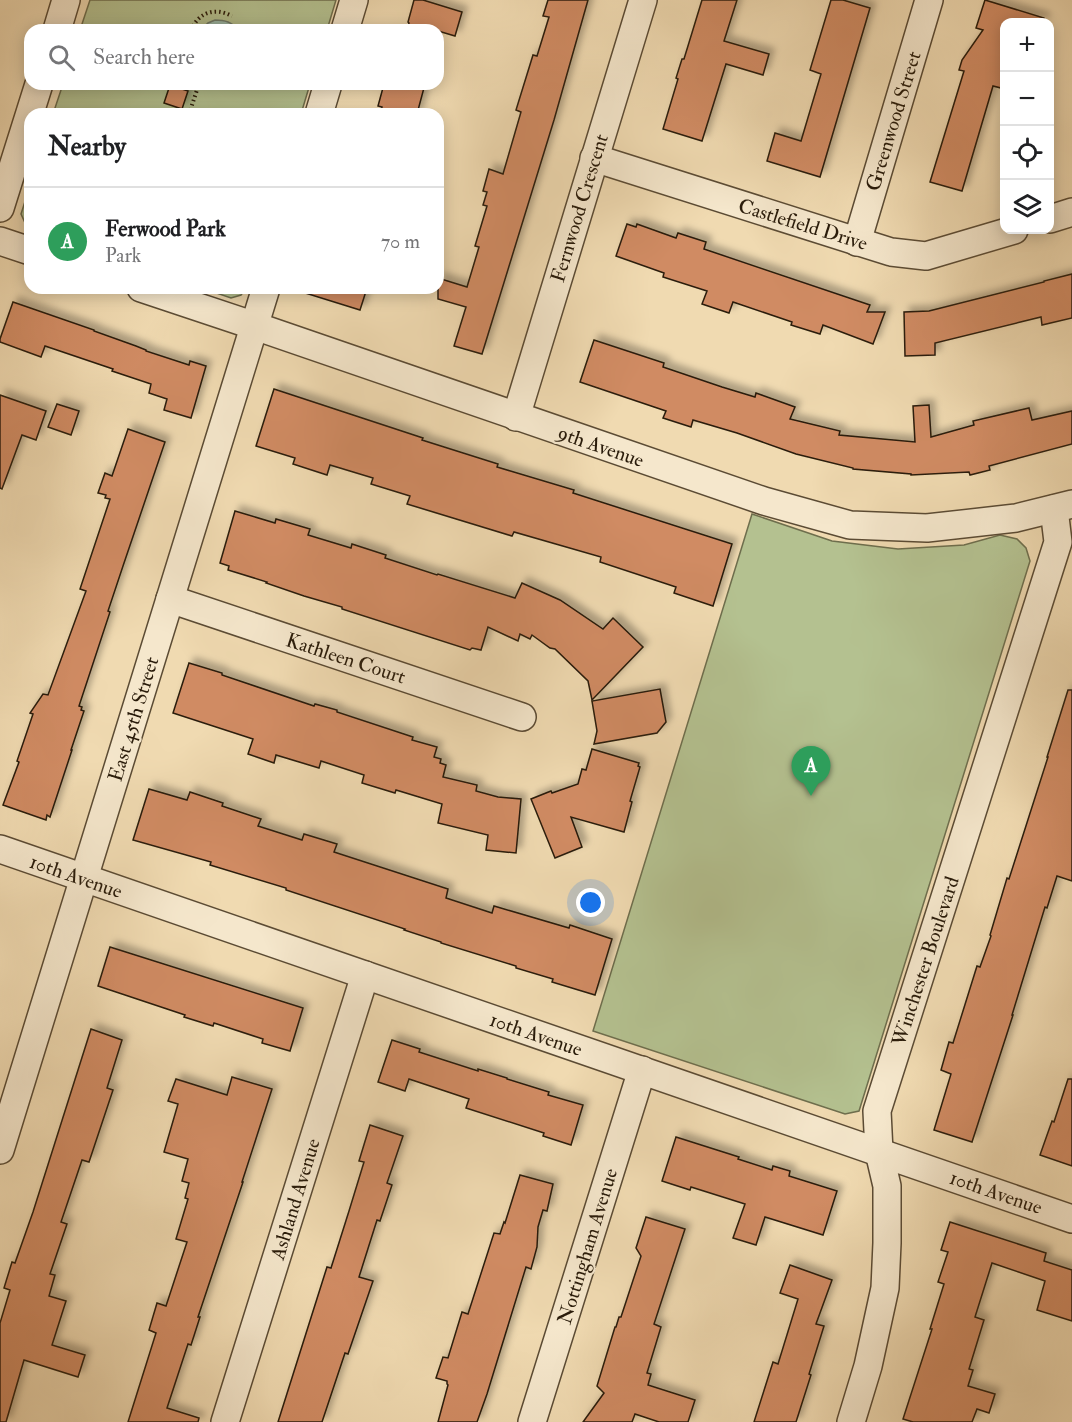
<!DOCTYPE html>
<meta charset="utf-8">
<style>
:root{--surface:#fff;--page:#f2f2f2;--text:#202124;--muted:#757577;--line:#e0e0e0;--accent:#8f2418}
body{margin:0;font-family:"IM FELL Double Pica",serif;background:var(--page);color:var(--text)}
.controls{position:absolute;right:18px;top:18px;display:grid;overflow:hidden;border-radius:12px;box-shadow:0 3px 15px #0003}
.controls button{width:54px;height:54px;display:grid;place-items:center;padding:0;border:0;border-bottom:2px solid var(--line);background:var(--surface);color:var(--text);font:30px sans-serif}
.you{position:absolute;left:591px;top:903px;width:21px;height:21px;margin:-15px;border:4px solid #fff;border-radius:50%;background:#1a73e8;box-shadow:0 0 0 9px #1a73e833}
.badge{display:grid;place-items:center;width:39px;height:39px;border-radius:50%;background:var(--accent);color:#fff;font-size:20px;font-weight:700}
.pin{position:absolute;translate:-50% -50px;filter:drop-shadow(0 2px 3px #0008)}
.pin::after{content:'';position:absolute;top:32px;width:21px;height:18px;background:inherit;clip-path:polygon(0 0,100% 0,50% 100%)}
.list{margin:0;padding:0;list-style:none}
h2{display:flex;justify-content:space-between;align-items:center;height:78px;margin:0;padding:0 24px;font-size:26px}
h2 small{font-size:20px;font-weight:400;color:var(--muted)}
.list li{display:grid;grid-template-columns:39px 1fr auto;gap:18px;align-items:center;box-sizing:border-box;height:108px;padding:0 24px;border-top:2px solid var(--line)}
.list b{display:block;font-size:22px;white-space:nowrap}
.list p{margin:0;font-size:20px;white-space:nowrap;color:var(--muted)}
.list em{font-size:20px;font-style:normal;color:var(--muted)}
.icon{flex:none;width:33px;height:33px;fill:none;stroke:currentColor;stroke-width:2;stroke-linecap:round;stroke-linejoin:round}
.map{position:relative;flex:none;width:1072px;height:1422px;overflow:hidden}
.search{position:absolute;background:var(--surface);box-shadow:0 3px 15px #0003;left:24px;top:24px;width:420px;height:66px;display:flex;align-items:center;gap:15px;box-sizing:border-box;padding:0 21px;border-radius:18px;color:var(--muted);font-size:22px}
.panel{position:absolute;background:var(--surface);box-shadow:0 3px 15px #0003;left:24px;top:108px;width:420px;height:186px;border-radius:18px}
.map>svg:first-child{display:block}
.green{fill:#b4c190;stroke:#6e6e4d;stroke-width:1.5}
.water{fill:#9abbad;stroke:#6d7b6c;stroke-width:1.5}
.building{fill:#d08b64;stroke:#291b0a;stroke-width:1.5;filter:url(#shadow)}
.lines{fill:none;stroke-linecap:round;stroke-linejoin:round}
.street-casing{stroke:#5b4b34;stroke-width:30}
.path{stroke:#291b0a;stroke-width:4;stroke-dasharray:1.5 3;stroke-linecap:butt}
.street{stroke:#f5e7cc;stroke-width:27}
.labels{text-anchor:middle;stroke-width:4.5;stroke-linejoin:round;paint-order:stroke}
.street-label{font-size:20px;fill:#291b0a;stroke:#f5e7cc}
</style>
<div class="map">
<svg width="1072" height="1422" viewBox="0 0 1072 1422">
<defs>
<filter id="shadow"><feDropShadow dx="5.5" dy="-5.5" stdDeviation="3" flood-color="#0004"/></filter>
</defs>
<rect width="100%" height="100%" fill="#f0dab1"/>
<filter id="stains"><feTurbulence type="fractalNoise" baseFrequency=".00333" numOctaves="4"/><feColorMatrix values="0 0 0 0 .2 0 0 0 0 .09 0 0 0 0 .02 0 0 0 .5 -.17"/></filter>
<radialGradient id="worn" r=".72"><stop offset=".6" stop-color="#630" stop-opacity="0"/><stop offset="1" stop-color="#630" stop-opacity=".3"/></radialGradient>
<!-- green -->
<g class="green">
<path d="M 90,0 L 336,0 L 327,30 L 80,30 Z"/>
<path d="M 63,84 L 310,84 L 301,114 L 53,114 Z"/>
<path d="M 30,186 L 30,228 L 26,225 L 21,214 Z"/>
<path d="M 202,288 L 246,288 L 241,295 L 231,298 Z"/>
<path d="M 752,514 L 832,541 L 898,549 L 964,545 L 1000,535 L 1017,539 L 1026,548 L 1030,561 L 859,1111 L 845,1114 L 593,1031 Z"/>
</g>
<!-- water -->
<path class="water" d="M 215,20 C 225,20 232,22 238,30 L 201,30 L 208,23 Z"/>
<!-- building -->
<g class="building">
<path d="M 414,0 L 423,0 L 462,12 L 455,36 L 438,31 L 438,30 L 407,30 L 409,23 L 408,22 Z"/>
<path d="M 548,0 L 588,0 L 554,120 L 482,354 L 454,346 L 466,307 L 438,299 L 438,278 L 467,287 L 479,247 L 475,246 L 487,206 L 483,205 L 487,192 L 483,191 L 489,169 L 503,174 L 521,112 L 516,110 L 533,55 L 537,56 L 549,17 L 543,16 Z"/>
<path d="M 702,0 L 737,0 L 724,41 L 769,54 L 763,75 L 726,64 L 702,141 L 663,129 L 678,79 L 676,78 L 682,59 L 684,59 Z"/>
<path d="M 831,0 L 843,0 L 870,8 L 820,177 L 767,161 L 775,133 L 801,141 L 821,74 L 810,70 Z"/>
<path d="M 985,0 L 1044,18 L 1044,22 L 1005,22 L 1005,76 L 1001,88 L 993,86 L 962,191 L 930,182 L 964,71 L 959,70 L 962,60 L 983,30 L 976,28 Z"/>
<path d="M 384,84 L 425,84 L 417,114 L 380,114 L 382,107 L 378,106 Z"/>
<path d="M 170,85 L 188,91 L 182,109 L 164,103 Z"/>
<path d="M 627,224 L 636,227 L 637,224 L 676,238 L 678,233 L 706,242 L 704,249 L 870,305 L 867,312 L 885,312 L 873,344 L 823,325 L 820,334 L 791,325 L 792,322 L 733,302 L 729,313 L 702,304 L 707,291 L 663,277 L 664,273 L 616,256 Z"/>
<path d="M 1072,274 L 1072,318 L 1042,325 L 1041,317 L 935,343 L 935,355 L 905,356 L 904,312 L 929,311 L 1044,282 L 1044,281 Z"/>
<path d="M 303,288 L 367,288 L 360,310 L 302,292 Z"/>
<path d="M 13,302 L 94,330 L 94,331 L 136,346 L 146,350 L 146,351 L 189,365 L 190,361 L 206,366 L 191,418 L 164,410 L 167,399 L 149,393 L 151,384 L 112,371 L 113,369 L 45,346 L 41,357 L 0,342 L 0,339 Z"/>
<path d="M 594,340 L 664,363 L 663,367 L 722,387 L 755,397 L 756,393 L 795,407 L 790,419 L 840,431 L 839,435 L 915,442 L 913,406 L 929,405 L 931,437 L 974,425 L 973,421 L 1029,408 L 1032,420 L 1072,411 L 1072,444 L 989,466 L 990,470 L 970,475 L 969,472 L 911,475 L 911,474 L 853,469 L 853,468 L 796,454 L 737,433 L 693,420 L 691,427 L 663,418 L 666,411 L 580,382 Z"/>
<path d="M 274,389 L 423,438 L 422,440 L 498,464 L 497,467 L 574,490 L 573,493 L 732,544 L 713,606 L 674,593 L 676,587 L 600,562 L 601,557 L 514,532 L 512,536 L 407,504 L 410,496 L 371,484 L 373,478 L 330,465 L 327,475 L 293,464 L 295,458 L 256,446 Z"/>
<path d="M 0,395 L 46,411 L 36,440 L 22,435 L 2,489 L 0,488 Z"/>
<path d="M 57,404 L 79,411 L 71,435 L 48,427 Z"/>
<path d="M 128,429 L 165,442 L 123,566 L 108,611 L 110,612 L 79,706 L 82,707 L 81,710 L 84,711 L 71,750 L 72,750 L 50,817 L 47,815 L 46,820 L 3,805 L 19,762 L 17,761 L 33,714 L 30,713 L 43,694 L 48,695 L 86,591 L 80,589 L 110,499 L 105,498 L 106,495 L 98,493 L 105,473 L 112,476 Z"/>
<path d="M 235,511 L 275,523 L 276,519 L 310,529 L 308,535 L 351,548 L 352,544 L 386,555 L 385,558 L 437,575 L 438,574 L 515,598 L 522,583 L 560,600 L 603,629 L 613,618 L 643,647 L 592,700 L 588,681 L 555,649 L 550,648 L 532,635 L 530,639 L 520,634 L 518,641 L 488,627 L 481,650 L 472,648 L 470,650 L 342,609 L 342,607 L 304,596 L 266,583 L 267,582 L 228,570 L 229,566 L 220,563 Z"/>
<path d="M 189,663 L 222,673 L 222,675 L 314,706 L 315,704 L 337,710 L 337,712 L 413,737 L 412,740 L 437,747 L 434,757 L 441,759 L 440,763 L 446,765 L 443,777 L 477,785 L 476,791 L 498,797 L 521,799 L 516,853 L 486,850 L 488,835 L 438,823 L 442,804 L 396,790 L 395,793 L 362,783 L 364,775 L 321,761 L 319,768 L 276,755 L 274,763 L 248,754 L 253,739 L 173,713 Z"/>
<path d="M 660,689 L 666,722 L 657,733 L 594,744 L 597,731 L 592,701 Z"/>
<path d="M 1068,690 L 1072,690 L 1072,881 L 1057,876 L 1047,908 L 1045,907 L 1012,1015 L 1013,1015 L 972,1142 L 934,1130 L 951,1074 L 941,1070 L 949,1042 L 953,1043 L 977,966 L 980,967 L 991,936 L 990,935 L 1007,878 L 1009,879 L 1048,757 L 1047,757 Z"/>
<path d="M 592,749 L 639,763 L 638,766 L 640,767 L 630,801 L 632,802 L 624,832 L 571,817 L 582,847 L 555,858 L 531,799 L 551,791 L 552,793 L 578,784 L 582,769 L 586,770 Z"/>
<path d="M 149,789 L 187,800 L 190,792 L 223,803 L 222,806 L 261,819 L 258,826 L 302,840 L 304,834 L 337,844 L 334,852 L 448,889 L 446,898 L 492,913 L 494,906 L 569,928 L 570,925 L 612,939 L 595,995 L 552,982 L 553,979 L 516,968 L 516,966 L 441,943 L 441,942 L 404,930 L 405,929 L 286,890 L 286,888 L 210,865 L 211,862 L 133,840 Z"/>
<path d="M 110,947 L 303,1008 L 290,1051 L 262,1043 L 263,1039 L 214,1023 L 213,1026 L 184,1017 L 185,1015 L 98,986 Z"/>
<path d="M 91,1029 L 122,1040 L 107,1088 L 113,1090 L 89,1162 L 82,1160 L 61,1222 L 67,1224 L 50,1274 L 55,1275 L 49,1296 L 66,1301 L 52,1345 L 85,1355 L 78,1377 L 24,1360 L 6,1422 L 0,1422 L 0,1323 L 10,1290 L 4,1288 L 12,1262 L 15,1263 L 33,1212 Z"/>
<path d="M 392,1040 L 420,1049 L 419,1052 L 478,1071 L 478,1069 L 507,1078 L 507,1079 L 549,1092 L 548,1095 L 583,1105 L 571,1145 L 543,1136 L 544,1133 L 466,1108 L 469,1099 L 409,1079 L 405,1091 L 378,1082 Z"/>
<path d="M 232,1077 L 272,1089 L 242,1182 L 243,1182 L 198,1317 L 200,1317 L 191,1345 L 188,1344 L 167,1408 L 199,1418 L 198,1422 L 128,1422 L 156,1333 L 149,1330 L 157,1303 L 166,1306 L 187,1242 L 176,1239 L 188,1199 L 185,1198 L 189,1183 L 182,1181 L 188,1159 L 164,1152 L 178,1104 L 168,1101 L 176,1079 L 227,1095 Z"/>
<path d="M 1068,1079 L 1072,1079 L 1072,1166 L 1040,1155 L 1052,1121 L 1054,1122 Z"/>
<path d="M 370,1125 L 403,1136 L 387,1183 L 392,1185 L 380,1221 L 377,1220 L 359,1277 L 373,1281 L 348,1354 L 345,1353 L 322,1422 L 278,1422 L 327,1267 L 331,1268 L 349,1211 L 364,1162 L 359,1161 Z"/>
<path d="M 676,1137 L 739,1157 L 738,1159 L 772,1170 L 773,1166 L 790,1171 L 789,1176 L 837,1191 L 823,1235 L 765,1217 L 756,1245 L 733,1238 L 745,1204 L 691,1187 L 690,1190 L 662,1181 Z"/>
<path d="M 520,1175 L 553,1184 L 547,1211 L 543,1210 L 538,1227 L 537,1247 L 531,1269 L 526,1267 L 487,1394 L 477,1422 L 438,1422 L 448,1385 L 447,1384 L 447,1381 L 436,1378 L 443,1357 L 448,1358 L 462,1312 L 468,1314 L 494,1233 L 500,1234 L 504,1222 L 505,1223 Z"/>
<path d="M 646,1217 L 685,1229 L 654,1324 L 661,1327 L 647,1373 L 651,1374 L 648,1385 L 695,1400 L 688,1422 L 659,1422 L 635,1414 L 632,1422 L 583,1422 L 604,1393 L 597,1386 L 615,1327 L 616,1327 L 619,1317 L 621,1317 L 641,1256 L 636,1248 Z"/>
<path d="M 950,1222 L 1046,1253 L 1044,1261 L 1072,1270 L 1072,1321 L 1037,1310 L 1045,1281 L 992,1263 L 975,1317 L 984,1320 L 969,1369 L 973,1370 L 968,1386 L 995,1394 L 989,1413 L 977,1409 L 972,1422 L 913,1422 L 903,1419 L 932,1329 L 930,1329 L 944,1284 L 938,1282 L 948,1252 L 941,1250 Z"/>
<path d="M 790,1265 L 832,1280 L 816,1324 L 824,1326 L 809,1374 L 811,1375 L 796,1422 L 754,1422 L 773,1362 L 778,1364 L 798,1299 L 780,1293 Z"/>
</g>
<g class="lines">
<!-- street casing -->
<g class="street-casing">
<g id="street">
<path d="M 57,30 L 66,0"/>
<path d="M 345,30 L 354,0"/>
<path d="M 319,114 L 328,84"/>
<path d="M 594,158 L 891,252 L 926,256 L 1014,230"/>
<path d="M 0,208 L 39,84"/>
<path d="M 1050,219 L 1072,212"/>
<path d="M 0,241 L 30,251"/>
<path d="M 857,242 L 929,0"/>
<path d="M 141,288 L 255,326 L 764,501 L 850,525 L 927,528 L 1016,518 L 1072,504"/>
<path d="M 516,417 L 643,0"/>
<path d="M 170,599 L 522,717"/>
<path d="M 0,849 L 1072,1219"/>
<path d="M 0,1150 L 266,288"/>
<path d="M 225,1422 L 365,975"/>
<path d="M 532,1422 L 642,1070"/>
<path d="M 851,1422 L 868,1366 L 885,1288 L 887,1243 L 887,1186 L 879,1152 L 877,1111 L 1058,542 L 1054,509"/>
</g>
</g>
<!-- path -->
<g class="path">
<path d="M 178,26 L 192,29"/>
<path d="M 191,30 C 199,12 215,7 232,16"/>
<path d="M 189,114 L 199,84"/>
</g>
<!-- street -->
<use href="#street" class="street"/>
</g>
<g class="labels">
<!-- street labels -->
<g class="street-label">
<text transform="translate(893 121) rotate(-73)" y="7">Greenwood Street</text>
<text transform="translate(579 208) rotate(-73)" y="7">Fernwood Crescent</text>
<text transform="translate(803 224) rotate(17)" y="7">Castlefield Drive</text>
<text transform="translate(601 446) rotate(19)" y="7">9th Avenue</text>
<text transform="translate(346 658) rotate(18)" y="7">Kathleen Court</text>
<text transform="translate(133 719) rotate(-73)" y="7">East 45th Street</text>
<text transform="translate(76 876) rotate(19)" y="7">10th Avenue</text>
<text transform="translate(925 961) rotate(-72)" y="7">Winchester Boulevard</text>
<text transform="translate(536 1034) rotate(19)" y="7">10th Avenue</text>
<text transform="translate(996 1192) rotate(19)" y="7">10th Avenue</text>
<text transform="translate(295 1199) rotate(-73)" y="7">Ashland Avenue</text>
<text transform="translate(587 1246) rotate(-73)" y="7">Nottingham Avenue</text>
</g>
</g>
<rect width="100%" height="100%" filter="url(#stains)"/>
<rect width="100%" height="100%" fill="url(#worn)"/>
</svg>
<div class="controls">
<button>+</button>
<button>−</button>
<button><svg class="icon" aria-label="locate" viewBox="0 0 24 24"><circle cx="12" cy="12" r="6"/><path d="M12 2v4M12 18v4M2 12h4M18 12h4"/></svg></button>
<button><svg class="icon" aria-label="layers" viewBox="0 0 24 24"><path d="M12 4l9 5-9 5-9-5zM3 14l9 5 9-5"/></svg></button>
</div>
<div class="you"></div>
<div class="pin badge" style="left:811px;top:796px;background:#2e9e5b">A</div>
<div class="search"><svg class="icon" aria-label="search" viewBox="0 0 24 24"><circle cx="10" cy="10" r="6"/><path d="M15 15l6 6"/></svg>Search here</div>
<section class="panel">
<h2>Nearby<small></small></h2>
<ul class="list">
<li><span class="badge" style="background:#2e9e5b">A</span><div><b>Ferwood Park</b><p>Park</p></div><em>70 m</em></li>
</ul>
</section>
</div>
